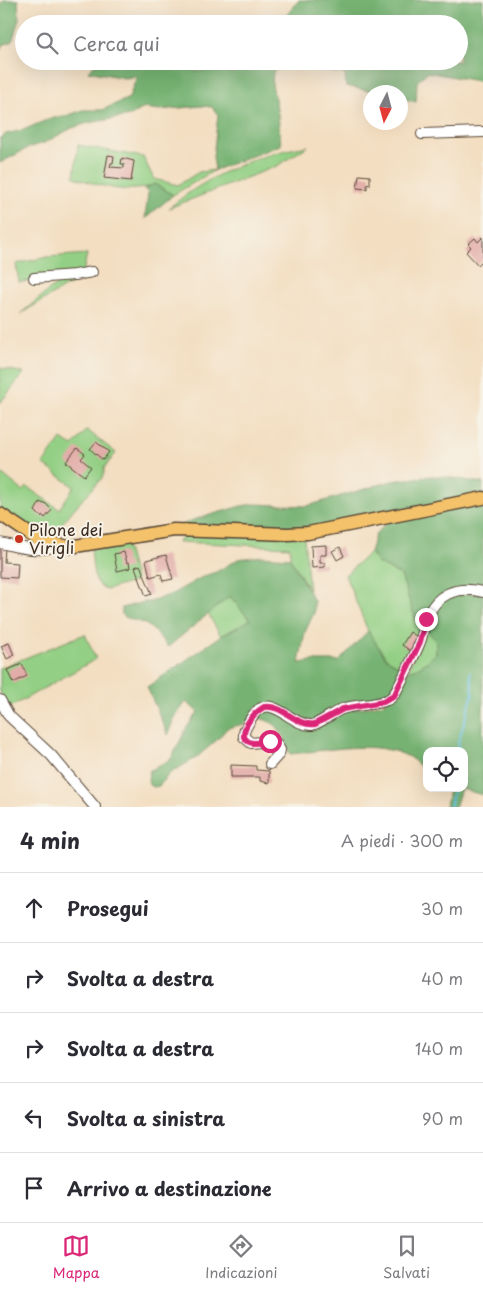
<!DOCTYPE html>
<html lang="it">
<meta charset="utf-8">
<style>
:root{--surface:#fff;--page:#f2f2f3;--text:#2b2b33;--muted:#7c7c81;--line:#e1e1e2;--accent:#db2777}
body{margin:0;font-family:"Playpen Sans",sans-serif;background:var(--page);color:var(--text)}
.controls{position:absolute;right:15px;bottom:15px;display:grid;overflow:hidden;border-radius:10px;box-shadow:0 5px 20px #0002}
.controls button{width:45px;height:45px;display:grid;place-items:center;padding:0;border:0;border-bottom:1px solid var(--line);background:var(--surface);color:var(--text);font:25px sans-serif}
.compass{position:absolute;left:363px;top:85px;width:45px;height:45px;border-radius:50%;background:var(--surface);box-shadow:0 5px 20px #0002;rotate:186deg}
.stop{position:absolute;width:15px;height:15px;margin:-11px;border:4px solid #db2777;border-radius:50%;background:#fff}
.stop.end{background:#db2777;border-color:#fff;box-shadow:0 1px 5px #0008}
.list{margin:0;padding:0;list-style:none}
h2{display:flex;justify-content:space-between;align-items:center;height:65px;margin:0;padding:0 20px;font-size:21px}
h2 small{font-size:16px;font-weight:400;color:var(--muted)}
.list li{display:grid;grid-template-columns:32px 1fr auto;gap:15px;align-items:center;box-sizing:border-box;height:70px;padding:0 20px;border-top:1px solid var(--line)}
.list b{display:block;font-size:19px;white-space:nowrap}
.list em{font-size:16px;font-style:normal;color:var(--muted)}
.icon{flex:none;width:28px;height:28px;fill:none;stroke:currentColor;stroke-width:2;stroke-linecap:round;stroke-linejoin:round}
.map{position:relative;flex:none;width:483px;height:807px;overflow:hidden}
.search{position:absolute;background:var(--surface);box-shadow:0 5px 20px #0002;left:15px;right:15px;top:15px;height:55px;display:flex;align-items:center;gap:12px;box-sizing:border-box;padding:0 18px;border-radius:28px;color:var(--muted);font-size:19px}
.sheet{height:415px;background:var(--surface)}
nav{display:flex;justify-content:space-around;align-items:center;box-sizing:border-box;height:70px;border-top:1px solid var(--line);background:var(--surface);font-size:14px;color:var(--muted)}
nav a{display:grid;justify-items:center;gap:2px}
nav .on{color:var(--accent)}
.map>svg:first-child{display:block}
.green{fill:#93cf84;stroke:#677c51}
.forest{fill:#76b272;stroke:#586e48}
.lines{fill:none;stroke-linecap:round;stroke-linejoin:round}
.stream{stroke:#65c1e3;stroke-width:2}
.building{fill:#e2aba7}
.minor-casing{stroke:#574536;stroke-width:12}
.major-casing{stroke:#574536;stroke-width:15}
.minor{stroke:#fff;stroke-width:10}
.major{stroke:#f3c26a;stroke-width:12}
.route{stroke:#db2777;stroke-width:6}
.poi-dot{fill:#c8321e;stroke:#f7f3e8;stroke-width:2}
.labels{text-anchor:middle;stroke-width:4;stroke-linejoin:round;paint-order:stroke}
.poi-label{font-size:16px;fill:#3b2a1e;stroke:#f7f3e8;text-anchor:start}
</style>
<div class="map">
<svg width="483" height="807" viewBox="0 0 483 807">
<rect width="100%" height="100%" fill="#f7f3e8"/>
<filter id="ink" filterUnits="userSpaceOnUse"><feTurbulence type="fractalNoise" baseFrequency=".02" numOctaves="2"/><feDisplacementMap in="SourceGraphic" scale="10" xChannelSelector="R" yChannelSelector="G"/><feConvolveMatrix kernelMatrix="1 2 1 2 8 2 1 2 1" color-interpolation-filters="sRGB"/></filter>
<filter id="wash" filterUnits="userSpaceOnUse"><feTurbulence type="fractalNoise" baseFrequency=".0096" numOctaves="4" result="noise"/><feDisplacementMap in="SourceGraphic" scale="20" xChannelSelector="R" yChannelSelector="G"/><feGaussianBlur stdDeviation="1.12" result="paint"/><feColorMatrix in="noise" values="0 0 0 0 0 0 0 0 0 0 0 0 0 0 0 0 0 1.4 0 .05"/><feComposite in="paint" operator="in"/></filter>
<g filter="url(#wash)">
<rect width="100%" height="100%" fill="#f3dec1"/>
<!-- green -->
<g class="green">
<path d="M 78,145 L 143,157 L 154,179 L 178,185 L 199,172 L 215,170 L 173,195 L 155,184 C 128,196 101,186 74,177 Z"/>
<path d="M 308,146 L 277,166 L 169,208 C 208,175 257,154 308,146 Z"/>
<path d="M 87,254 L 82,277 L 20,314 L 63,279 L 19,282 L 16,264 L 47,257 Z"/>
<path d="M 0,368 L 24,373 L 0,403 Z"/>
<path d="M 87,430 L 116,453 L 104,468 L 104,473 L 102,478 L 73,510 L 49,540 L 0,509 L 0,472 L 23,491 L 27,487 L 59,509 L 74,487 L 43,464 L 61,439 L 73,446 Z"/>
<path d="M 187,534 L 304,537 L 309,590 L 290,558 L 290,547 L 177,542 Z"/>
<path d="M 125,541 L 136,581 L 106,590 C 91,584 93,563 91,549 Z"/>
<path d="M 370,552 L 377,563 L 401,575 L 415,617 L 422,626 L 405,670 L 386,658 L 368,631 L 345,575 Z"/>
<path d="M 230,596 L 250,620 L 221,636 L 208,614 Z"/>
<path d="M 425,628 L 436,641 L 436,653 C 427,662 420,668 408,671 Z"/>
<path d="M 85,634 L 96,659 L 7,709 L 0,691 L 0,668 Z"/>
</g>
<!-- forest -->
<g class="forest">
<path d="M 4,0 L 18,0 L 19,19 L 12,42 L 2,45 L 0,51 L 0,5 Z"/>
<path d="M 299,0 L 483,0 L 483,82 L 427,72 L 417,82 L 416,102 L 401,98 L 400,92 L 375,92 L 346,86 L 345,74 L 283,64 L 273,72 L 272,84 L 278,114 L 281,145 L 215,170 L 213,157 L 218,115 L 212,107 L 201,106 L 160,110 L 144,108 L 130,116 L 88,123 L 72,128 L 44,143 L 28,148 L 0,163 L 0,139 L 6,134 L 23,130 L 49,119 L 69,115 L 83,110 L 102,110 L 129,98 L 137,76 L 125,78 L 88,71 L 96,64 L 104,61 L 183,61 L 194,71 L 220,70 L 234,73 L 244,64 L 258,61 L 459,61 L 459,24 L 281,24 L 281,22 Z"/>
<path d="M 155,184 L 173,195 L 145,219 L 148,193 L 144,189 Z"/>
<path d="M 431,476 L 447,477 L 483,483 L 483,495 L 312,529 L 177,527 L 193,520 L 241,506 L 254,504 L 307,506 L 392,481 Z"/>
<path d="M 483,502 L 483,591 L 454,589 L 422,626 L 415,618 L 401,575 L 377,563 L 370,552 L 375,535 L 387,522 Z"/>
<path d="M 261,556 L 290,558 L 314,601 L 314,613 L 305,632 L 299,663 L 312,661 L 339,661 L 368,631 L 386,658 L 405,670 L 392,694 L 314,723 L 274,706 L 244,724 L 227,728 L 218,739 L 196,758 L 170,773 L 159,786 L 154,787 L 149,785 L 148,780 L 149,771 L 171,759 L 187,727 L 198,712 L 186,702 L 174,718 L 168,735 L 147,687 L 221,636 L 250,620 L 230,596 L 168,647 C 161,639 152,626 141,622 C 134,620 129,620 122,615 L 122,608 L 144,602 L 150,602 L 172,594 L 204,576 L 216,572 L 238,559 Z"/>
<path d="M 483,592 L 483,795 L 461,789 L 455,807 L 446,807 L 449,788 L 464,788 L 464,751 L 427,751 L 427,773 C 421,768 416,761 409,757 C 376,739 326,751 290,754 C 288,747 280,728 274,724 C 268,720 261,719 254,716 L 267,708 L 303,725 L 334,714 L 384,703 L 408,671 L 416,669 L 427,662 L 436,653 L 436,641 L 425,628 L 442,597 Z"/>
</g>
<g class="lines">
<!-- stream -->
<g class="stream">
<path d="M 458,751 L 458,743 L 473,693 L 470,672"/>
<path d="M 450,807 L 454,788"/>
</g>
</g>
<g id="blocks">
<!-- building -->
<g class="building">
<path d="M 108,155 L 114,156 L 113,163 L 111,163 L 110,167 L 124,168 L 124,164 L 121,164 L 122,158 L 134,161 L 131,181 L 104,178 Z"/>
<path d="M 359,175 L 370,176 L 370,185 L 367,184 L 367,189 L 357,188 Z"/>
<path d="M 483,237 L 483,260 L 478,265 L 466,252 L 471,247 L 468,244 L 475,238 L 478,242 Z"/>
<path d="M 96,442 L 109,452 L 103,460 L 90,449 Z"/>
<path d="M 77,448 L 85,454 L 81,459 L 91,467 L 84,476 L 66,462 Z"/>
<path d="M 40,502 L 44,504 L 45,503 L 52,510 L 45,518 L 42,515 L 41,517 L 35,511 Z"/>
<path d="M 326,545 L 326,555 L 320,555 L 320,563 L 325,563 L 325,567 L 312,568 L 311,546 Z"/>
<path d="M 0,547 L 5,547 L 4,562 L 18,563 L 17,578 L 0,577 Z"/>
<path d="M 340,547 L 344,556 L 337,560 L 332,551 Z"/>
<path d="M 124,552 L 127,563 L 129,562 L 130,568 L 117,571 L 114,554 Z"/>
<path d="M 166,555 L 173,579 L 163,581 L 161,574 L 150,577 L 146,560 Z"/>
<path d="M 140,565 L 152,594 L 146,596 L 135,567 Z"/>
<path d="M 410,632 L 419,638 L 412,652 L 402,645 Z"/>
<path d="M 9,643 L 14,655 L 7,659 L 1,646 Z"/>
<path d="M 22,664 L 27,676 L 13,683 L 7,670 Z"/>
<path d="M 231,765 L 256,766 L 256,770 L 269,771 L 269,783 L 260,781 L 260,777 L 231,777 Z"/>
</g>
</g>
</g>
<g filter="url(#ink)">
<use href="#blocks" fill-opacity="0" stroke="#574536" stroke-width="1"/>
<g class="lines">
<!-- minor casing -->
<g class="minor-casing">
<g id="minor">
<path d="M 422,134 L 483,132"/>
<path d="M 34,278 L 75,275 L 92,272"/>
<path d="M 0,543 C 19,547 36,553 55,546"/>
<path d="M 0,700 L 9,716 L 51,755 L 95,807"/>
<path d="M 270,764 L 279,754 L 280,750 L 277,744 L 270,741 L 251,743 L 244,737 C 243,730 247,726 250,720 C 269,686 290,727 312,725 C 319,724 334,712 342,709 C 356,704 373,706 387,700 C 395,697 398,687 402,680 C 408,667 415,655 420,642 C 423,635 423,627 426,620 C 435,594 457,585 483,592"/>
</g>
</g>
<!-- major casing -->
<g class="major-casing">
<path id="major" d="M 0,514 L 40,541 L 69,547 L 174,530 L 287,534 L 308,533 L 483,498"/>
</g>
<!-- minor -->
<use href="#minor" class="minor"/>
<!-- major -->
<use href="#major" class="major"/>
</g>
</g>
<g class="lines" filter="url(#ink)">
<!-- route -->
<path class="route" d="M 270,741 C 260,742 250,747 244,737 C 243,725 254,713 264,707 C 283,704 296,727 315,724 L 343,709 L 383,702 L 394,696 L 420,642 L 426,619"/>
</g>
<!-- markers -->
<circle class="poi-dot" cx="19" cy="539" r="5"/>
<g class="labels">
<!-- poi labels -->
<g class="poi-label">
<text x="29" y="536">Pilone dei<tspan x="29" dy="18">Virigli</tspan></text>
</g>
</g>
</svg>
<div class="controls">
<button><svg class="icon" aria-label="locate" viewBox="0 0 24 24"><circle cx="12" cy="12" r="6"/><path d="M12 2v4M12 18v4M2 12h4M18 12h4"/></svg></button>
</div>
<svg class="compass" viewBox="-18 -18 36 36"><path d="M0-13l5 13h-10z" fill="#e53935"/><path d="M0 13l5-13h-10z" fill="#7c7c81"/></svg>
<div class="stop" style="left:270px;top:741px"></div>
<div class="stop end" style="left:426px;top:619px"></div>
<div class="search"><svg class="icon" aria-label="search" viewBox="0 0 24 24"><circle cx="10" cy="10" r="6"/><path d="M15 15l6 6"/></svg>Cerca qui</div>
</div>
<section class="sheet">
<h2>4 min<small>A piedi · 300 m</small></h2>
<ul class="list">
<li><svg class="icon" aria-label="ahead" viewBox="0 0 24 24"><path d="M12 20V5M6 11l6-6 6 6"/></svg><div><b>Prosegui</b></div><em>30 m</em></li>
<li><svg class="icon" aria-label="right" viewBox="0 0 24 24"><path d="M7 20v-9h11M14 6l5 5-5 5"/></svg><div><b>Svolta a destra</b></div><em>40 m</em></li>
<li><svg class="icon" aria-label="right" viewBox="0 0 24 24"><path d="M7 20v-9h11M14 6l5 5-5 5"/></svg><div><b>Svolta a destra</b></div><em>140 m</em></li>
<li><svg class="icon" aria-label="left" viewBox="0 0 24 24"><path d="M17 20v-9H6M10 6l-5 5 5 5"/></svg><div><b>Svolta a sinistra</b></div><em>90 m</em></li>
<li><svg class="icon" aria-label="arrive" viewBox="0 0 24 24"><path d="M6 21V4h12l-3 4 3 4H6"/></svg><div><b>Arrivo a destinazione</b></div></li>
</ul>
</section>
<nav>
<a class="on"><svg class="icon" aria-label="map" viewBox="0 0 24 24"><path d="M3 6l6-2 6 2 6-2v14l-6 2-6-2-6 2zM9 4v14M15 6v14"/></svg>Mappa</a>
<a><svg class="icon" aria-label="directions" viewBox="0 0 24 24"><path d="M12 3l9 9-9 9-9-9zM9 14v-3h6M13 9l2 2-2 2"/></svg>Indicazioni</a>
<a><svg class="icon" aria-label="saved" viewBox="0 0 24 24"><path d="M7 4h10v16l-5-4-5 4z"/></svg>Salvati</a>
</nav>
